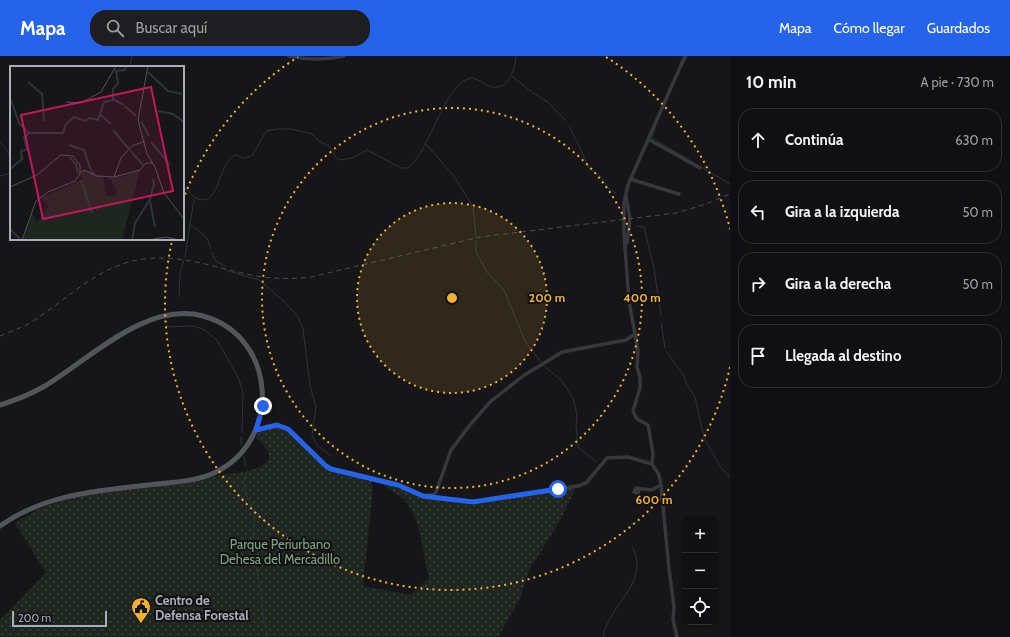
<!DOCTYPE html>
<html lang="es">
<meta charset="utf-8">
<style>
:root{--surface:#101012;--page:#1e1e20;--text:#f1f3f6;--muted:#9c9d9f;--line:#303032;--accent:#2563eb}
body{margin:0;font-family:Cabin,sans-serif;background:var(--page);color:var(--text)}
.controls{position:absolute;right:12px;bottom:12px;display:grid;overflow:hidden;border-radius:8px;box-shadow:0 1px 3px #0004}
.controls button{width:36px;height:36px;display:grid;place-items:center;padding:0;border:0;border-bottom:1px solid var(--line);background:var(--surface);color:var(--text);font:20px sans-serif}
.scale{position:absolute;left:12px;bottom:10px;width:95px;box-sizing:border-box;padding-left:4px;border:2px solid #a8adb8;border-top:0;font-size:11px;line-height:14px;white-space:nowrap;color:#a8adb8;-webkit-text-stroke:3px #111113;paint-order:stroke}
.stop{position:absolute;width:12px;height:12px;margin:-9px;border:3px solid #2563eb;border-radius:50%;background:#fff}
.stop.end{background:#2563eb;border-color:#fff;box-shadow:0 1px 4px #0008}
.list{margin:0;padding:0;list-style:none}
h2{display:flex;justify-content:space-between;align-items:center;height:52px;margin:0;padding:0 16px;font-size:17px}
h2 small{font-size:13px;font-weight:400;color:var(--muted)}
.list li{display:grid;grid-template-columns:26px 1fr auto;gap:12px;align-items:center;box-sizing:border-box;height:64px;margin:0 8px 8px;padding:0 8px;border:1px solid var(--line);border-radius:16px}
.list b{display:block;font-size:15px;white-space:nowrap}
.list em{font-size:13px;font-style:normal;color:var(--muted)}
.icon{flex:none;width:22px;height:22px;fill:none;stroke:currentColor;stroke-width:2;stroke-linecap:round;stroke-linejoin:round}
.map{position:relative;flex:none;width:730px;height:581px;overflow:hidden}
header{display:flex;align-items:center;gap:24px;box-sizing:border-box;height:56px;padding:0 20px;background:var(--accent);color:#fff}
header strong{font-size:19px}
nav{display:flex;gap:22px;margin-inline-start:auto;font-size:14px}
.search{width:280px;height:36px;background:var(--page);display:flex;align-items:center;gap:10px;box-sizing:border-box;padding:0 14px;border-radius:16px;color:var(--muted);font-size:15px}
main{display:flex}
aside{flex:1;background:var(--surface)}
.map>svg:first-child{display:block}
.park{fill:url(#park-dots)}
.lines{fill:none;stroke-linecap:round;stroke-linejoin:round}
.stream{stroke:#2c353c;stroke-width:1}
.minor{stroke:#37383d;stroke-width:3.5}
.primary{stroke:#53555c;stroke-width:5}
.rail{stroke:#4a4c52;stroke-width:1;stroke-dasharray:5 4;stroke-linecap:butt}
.route{stroke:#2563eb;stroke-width:5}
.ring{fill:none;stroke:#f2b134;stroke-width:2;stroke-dasharray:2 4}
.labels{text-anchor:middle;stroke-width:4;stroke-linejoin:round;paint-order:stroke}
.park-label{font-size:13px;fill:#7fa381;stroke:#111113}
.poi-label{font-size:13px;font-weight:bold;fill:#a8adb8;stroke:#111113;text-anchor:start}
.inset-river{fill:none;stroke:#2c353c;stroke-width:2}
.inset-road{fill:none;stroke:#505258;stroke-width:1}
.view{fill:#c2185b;fill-opacity:0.15;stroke:#c2185b;stroke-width:2}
.inset-edge{fill:none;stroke:#a8adb8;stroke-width:2}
.centre{fill:#f2b134;stroke:#111113;stroke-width:2}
.ring-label{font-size:12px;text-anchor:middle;font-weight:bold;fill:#f2b134;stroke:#111113;stroke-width:4;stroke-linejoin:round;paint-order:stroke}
</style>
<header>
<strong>Mapa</strong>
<div class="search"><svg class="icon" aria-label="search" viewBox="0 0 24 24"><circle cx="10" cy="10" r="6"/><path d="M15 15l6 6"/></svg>Buscar aquí</div>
<nav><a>Mapa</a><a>Cómo llegar</a><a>Guardados</a></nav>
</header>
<main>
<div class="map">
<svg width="730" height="581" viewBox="0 0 730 581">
<defs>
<pattern id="park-dots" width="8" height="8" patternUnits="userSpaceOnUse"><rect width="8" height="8" fill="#1e261f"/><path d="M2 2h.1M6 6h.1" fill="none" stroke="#3c433d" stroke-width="1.8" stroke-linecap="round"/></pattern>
</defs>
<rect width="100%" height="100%" fill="#161618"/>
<!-- park -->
<path class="park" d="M 277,370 L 292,375 L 300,381 L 325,408 L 332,412 L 371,422 L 373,433 L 363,530 L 411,539 L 429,521 C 422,497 422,467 407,447 C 399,436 386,434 378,424 C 393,429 416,443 432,436 L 435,441 L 472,449 L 527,440 L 552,431 L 577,430 L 560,465 L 529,514 L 520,543 L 498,581 L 0,581 L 0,564 L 46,517 L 15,467 L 41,452 L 77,440 L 249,415 C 272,408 276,398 256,382 L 261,371 Z"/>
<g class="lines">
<!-- stream -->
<g class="stream">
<path d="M 130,11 L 132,0"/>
<path d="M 682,11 L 687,0"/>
<path d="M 512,20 L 534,38 L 548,46 L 566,65"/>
<path d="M 570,71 L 589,112 L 600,120 L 609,133 L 616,137"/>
<path d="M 655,72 L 652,82 L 730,128"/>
<path d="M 0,86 L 11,100"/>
<path d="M 426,88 L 453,119 L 472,149"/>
<path d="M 0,120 L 11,117"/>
<path d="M 183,131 C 189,134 192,141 198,143 C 221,151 218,104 236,99 L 244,102 L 252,100 L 265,77 L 269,74 L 278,73 L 292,73 L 312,78 L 319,85 L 330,91 L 336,102 L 340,104 L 353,102 L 367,94 L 401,112 L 408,112 C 431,94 444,27 471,22 C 479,23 484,29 492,31 C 509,34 515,13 516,0"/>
<path d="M 473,152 L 476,180"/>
<path d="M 190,168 L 207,182 L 211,193"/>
<path d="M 637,170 L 644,171 L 654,212 L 661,260"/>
<path d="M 476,185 L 476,196 L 487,216 L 504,234 L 525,285 L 541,306"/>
<path d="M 211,196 L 216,205 L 226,211"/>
<path d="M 185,201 L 194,143"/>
<path d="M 225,214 L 259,224 L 285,246 L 298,261 L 303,273 L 310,330 L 316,351 L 312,379 L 317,389 L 331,400"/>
<path d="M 179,241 L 180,217 L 184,204"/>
<path d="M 661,266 L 665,292"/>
<path d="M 167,268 L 167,271 L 193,270 L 203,273 L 217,284 L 239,323 L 243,337 L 242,377"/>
<path d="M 666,295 L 684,320 L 687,329 L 695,341 L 704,382 L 720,410 L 730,422"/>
<path d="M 543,309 L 561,324 L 573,342 L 577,358 L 576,370 L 578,391 L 596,406"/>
<path d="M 241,390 L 241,381"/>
<path d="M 244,400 L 246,410"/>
<path d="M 247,415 L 244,425 L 245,438 L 251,447 L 254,457 L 253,495 L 260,530 L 264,566 L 268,581"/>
<path d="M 603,581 C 609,547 650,528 633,492"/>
</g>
<!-- minor -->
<g class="minor">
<path d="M 289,0 C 307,4 326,4 344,0"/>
<path d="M 648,83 L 700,112"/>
<path d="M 630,123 L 679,138"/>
<path d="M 626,141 L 630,162 L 627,187"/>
<path d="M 257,374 C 267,370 277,368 288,373 L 326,410 L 331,413 L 398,429 L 423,440 L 431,441 L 436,436 L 451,394 L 470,369 L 490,346 L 523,320 L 562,296 L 626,284 L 635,278"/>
<path d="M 639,434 L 638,437 L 634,436 L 636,432 L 651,434 L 661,429"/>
<path d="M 431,441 L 473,446 L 578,430 L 586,427 L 607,402 L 628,401 L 652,408"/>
<path d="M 677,581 L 673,564 L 674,551 L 669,513 L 661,429 L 659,419 L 652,408 L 653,397 L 648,369 L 637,363 L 633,355 L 640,332 L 640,321 L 637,311 L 638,295 L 629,245 L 624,178 L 624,147 L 628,129 L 685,0"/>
</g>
<!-- primary -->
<path class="primary" d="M 0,349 C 16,344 31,338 45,330 C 90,303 146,245 203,260 C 277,280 283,385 214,417 C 196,425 176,426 157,428 C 103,434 46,437 0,470"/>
<!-- rail -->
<path class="rail" d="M 0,280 C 9,276 19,273 28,268 C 65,246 93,213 137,204 C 181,196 220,214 262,221 C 279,223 294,223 311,221 L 480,181 L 676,157 L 706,148 L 730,138"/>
</g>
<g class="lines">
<!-- route -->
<path class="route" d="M 263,350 L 256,374 L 277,369 L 288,373 L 326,410 L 331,413 L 398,429 L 423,440 L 473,446 L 558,433"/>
</g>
<!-- distance rings -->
<circle cx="452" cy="242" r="95" fill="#f2b134" fill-opacity=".12"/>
<g class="ring">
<circle cx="452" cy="242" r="95"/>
<circle cx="452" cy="242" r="190"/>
<path d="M730 311A286 286 0 0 1 172 185M183 144A286 286 0 0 1 298 1M606 1A286 286 0 0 1 730 173"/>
</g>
<!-- icons -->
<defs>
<g id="civic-pin" transform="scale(1)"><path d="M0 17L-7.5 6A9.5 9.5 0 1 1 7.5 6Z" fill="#f2b134" stroke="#111113"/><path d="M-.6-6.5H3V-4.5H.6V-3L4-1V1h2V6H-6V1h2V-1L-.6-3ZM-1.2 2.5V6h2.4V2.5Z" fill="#111"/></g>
</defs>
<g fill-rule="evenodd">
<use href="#civic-pin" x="141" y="551"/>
</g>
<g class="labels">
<!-- park labels -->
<g class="park-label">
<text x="280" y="493">Parque Periurbano<tspan x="280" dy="15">Dehesa del Mercadillo</tspan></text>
</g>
<!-- poi labels -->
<g class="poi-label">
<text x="155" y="549">Centro de<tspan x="155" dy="15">Defensa Forestal</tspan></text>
</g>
</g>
<!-- overview -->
<g transform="translate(10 10)">
<rect width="174" height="174" fill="#161618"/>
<path d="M 74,104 L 93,110 L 96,130 L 105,130 L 107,126 L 101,114 L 96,111 L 112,111 L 130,104 L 112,174 L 12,174 L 22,146 L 27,157 L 39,140 L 31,132 L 73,113 L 71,108 Z" fill="#1e261f"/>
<path class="inset-river" d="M 138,6 L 158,25 L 172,28M 18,16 L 32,28 L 34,55M 103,33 L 114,39M 1,34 L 9,57 L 19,67M 115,40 L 126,50M 148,45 L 163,48 L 174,56M 91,49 L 101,58M 131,55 L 139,70M 103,64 L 119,83M 141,76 L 160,99M 59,79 L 74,84 L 81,105 L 85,108M 120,84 L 133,99M 59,91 L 66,98 L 68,107M 0,103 L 12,93 L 11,85 L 17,84 L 14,71 L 19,67 L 53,67 L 56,58 L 64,51 L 75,55 L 80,52 L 88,54 L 94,36 L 103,34 L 103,23 L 108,17 L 106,5 L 115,4 L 116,0M 71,114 L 82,147M 140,135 L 145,161M 0,163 L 10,173M 122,174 L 125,157 L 140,133 L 144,118 L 143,113"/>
<path class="inset-road" d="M 138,0 L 128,54 L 137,88 L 145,101 L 154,127 L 174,153M 56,36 L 71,37 L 91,26 L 106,0M 71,106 L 75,104 L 86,110 L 104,111 L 111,92 L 122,80 L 135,75M 104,111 L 130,104 L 136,97 L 143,97M 0,121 L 27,109 L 51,89 L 63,90 L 70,99 L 70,108 L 65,115 L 38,126 L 26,135 L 12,174M 138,174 L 156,171 L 169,174"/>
<path class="view" d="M 141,21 L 163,125 L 33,153 L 11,49 Z"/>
<rect width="174" height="174" class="inset-edge"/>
</g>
<circle cx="452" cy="242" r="6" class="centre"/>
<g class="ring-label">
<text x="547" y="246">200 m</text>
<text x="642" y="246">400 m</text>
<text x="654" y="448">600 m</text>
</g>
</svg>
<div class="controls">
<button>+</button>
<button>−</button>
<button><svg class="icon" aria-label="locate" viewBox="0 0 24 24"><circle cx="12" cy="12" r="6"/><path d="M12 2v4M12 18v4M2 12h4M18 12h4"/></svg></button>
</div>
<div class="scale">200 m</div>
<div class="stop" style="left:558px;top:433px"></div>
<div class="stop end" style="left:263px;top:350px"></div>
</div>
<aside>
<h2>10 min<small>A pie · 730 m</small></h2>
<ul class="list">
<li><svg class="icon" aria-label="ahead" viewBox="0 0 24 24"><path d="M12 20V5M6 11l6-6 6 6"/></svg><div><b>Continúa</b></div><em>630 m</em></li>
<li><svg class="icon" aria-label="left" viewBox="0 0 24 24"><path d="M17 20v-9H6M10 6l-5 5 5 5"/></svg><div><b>Gira a la izquierda</b></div><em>50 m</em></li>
<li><svg class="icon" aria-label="right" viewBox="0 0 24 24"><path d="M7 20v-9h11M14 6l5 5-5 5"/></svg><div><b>Gira a la derecha</b></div><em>50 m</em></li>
<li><svg class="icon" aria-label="arrive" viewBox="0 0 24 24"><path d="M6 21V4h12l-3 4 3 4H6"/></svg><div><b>Llegada al destino</b></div></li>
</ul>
</aside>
</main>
